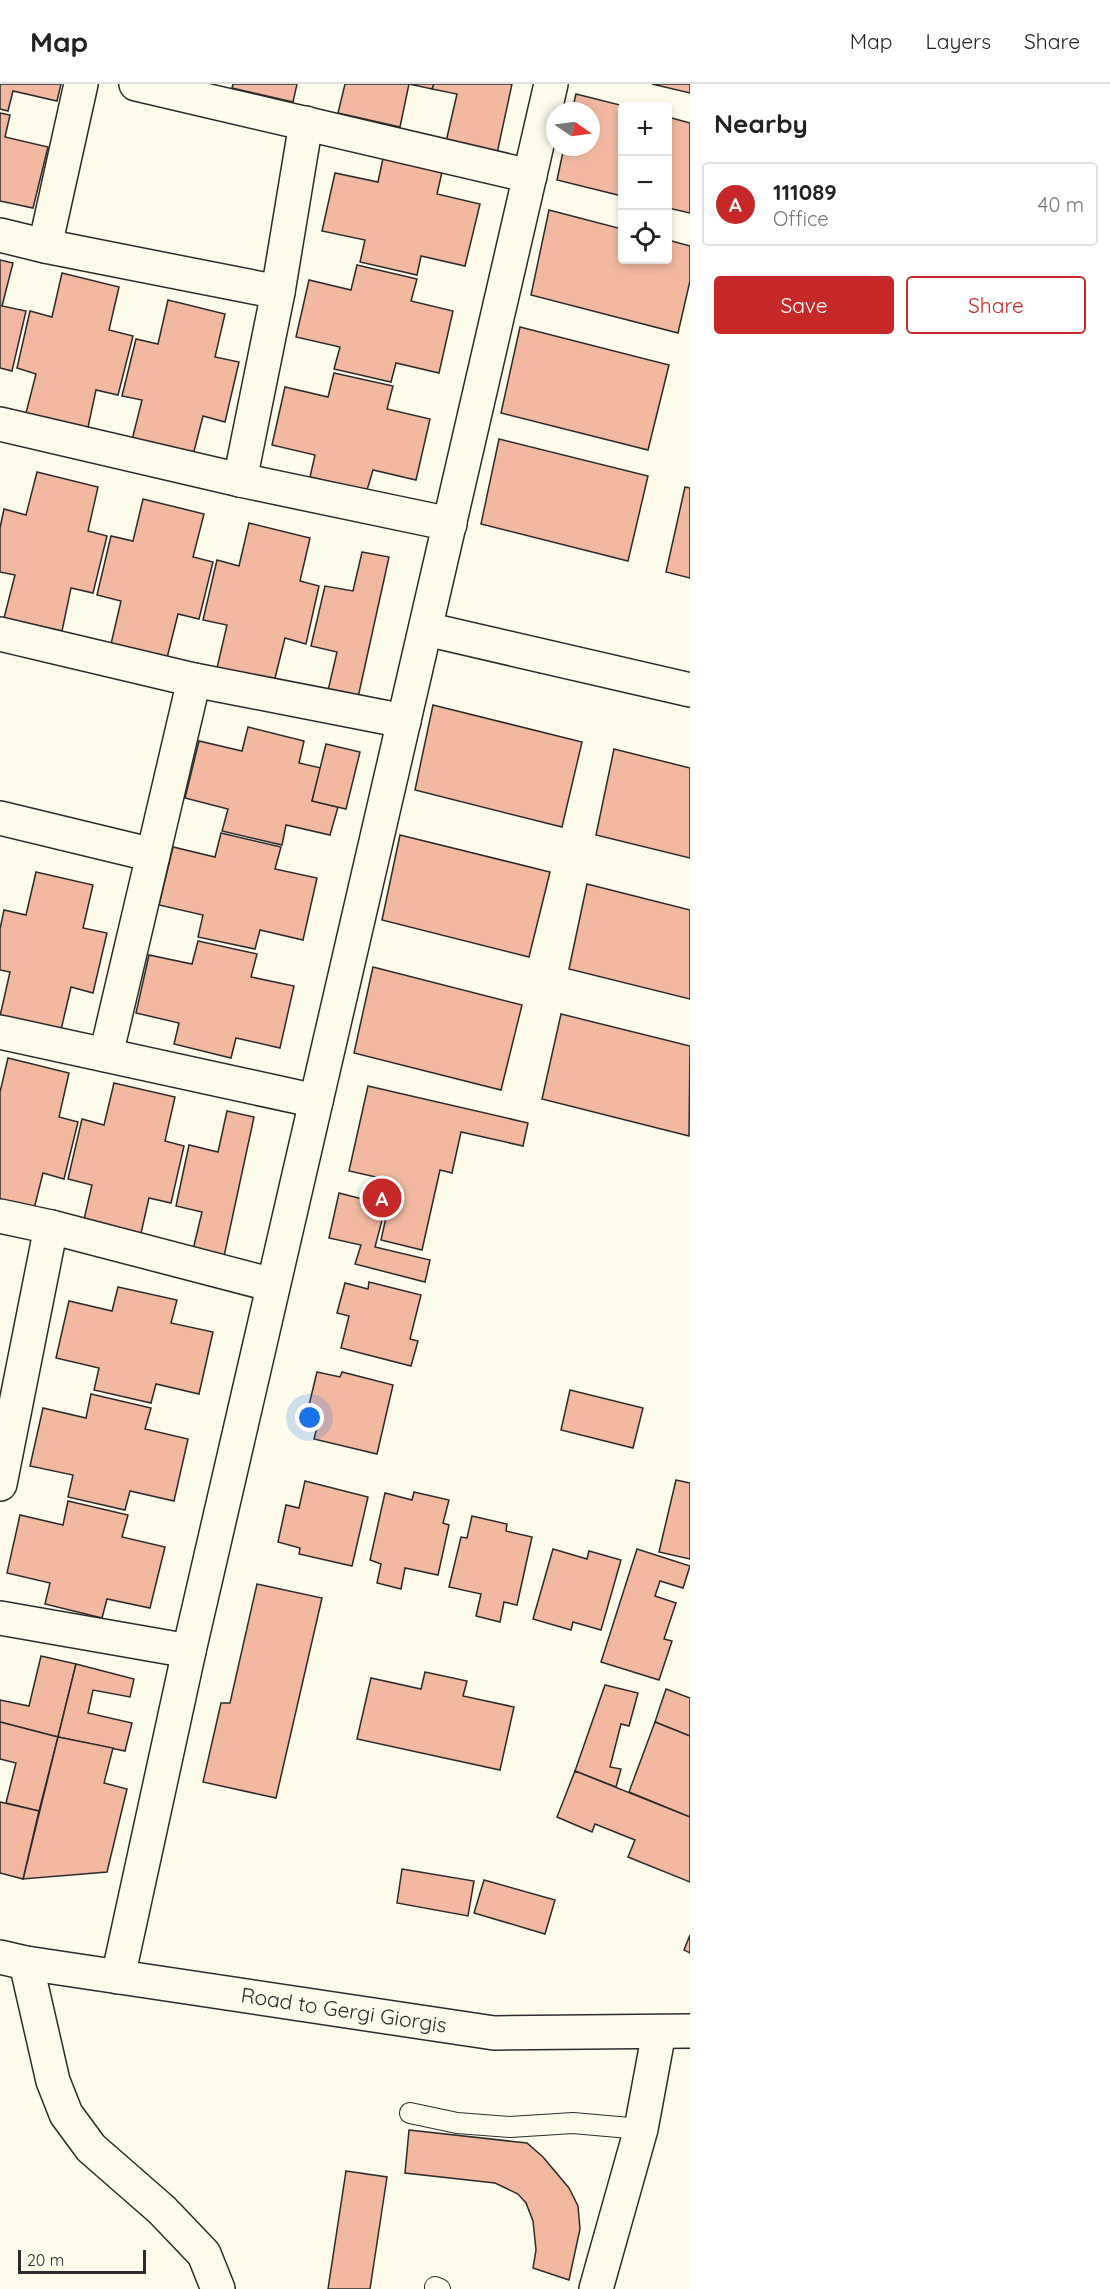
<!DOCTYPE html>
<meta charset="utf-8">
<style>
:root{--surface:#fff;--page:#f6f6f6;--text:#222;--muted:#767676;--line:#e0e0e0;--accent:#c62828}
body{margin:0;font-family:Quicksand,sans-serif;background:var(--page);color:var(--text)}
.controls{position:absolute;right:18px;top:18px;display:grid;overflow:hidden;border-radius:6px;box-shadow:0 3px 9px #0003}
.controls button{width:54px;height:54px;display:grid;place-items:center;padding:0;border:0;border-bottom:2px solid var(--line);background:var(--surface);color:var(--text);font:30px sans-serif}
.compass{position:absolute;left:546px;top:18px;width:54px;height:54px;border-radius:50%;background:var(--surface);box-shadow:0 3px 9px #0003;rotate:103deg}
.scale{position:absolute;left:18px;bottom:15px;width:128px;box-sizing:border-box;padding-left:6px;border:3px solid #2b2b2b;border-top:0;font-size:16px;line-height:21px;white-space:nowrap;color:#2b2b2b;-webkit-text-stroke:4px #fdfbea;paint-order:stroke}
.you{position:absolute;left:310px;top:1334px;width:21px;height:21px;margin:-15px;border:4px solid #fff;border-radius:50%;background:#1a73e8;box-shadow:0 0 0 9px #1a73e833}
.badge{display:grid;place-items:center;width:39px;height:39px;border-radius:50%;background:var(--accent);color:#fff;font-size:20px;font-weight:700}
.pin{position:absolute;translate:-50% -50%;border:3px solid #fff;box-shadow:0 2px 6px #0006}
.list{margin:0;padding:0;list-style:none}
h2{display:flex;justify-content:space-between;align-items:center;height:78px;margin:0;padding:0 24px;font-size:26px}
h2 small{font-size:20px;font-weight:400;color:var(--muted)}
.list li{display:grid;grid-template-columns:39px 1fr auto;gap:18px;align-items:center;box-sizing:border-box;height:84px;margin:0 12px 12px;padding:0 12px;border:2px solid var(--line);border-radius:6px}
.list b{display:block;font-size:22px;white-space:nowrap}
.list p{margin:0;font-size:20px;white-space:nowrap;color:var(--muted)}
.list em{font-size:20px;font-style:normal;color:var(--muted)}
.actions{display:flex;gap:12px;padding:18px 24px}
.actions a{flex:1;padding:14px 0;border:2px solid var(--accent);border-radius:6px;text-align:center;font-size:21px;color:var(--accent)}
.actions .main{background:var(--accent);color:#fff}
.icon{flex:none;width:33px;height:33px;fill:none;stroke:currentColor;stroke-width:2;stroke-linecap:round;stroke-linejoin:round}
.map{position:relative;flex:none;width:690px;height:2205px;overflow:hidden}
header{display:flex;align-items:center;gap:36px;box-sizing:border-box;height:84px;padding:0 30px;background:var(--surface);border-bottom:2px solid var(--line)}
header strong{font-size:28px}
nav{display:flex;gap:33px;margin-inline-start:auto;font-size:21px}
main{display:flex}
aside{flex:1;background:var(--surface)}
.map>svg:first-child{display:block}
.building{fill:#f2b8a0;stroke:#2b2b2b;stroke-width:1.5}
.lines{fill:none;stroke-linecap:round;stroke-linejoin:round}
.service-casing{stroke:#2b2b2b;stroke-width:22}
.minor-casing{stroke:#2b2b2b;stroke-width:36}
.secondary-casing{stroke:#2b2b2b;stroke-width:36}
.service{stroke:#fdfbea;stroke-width:20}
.minor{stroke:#fdfbea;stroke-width:33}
.secondary{stroke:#fdfbea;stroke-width:33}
.labels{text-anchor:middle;stroke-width:4.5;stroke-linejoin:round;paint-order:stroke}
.street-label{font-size:21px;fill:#2b2b2b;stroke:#fdfbea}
</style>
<header>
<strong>Map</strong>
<nav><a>Map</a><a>Layers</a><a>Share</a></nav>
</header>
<main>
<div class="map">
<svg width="690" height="2205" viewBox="0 0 690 2205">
<rect width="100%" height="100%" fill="#fdfbea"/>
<!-- building -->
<g class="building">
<path d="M 0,0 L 61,0 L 57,17 L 13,7 L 8,27 L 0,25 Z"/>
<path d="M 233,0 L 297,0 L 293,18 L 232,4 Z"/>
<path d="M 345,0 L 409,0 L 400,43 L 338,29 Z"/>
<path d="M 409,0 L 434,0 L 432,5 Z"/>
<path d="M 434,0 L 512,0 L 496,74 L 445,62 L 457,10 L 432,5 Z"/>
<path d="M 652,0 L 690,0 L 690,9 Z"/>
<path d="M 576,10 L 624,22 L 622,112 L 557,96 L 564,63 L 591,63 L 591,27 L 572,27 Z"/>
<path d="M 0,29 L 10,31 L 5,53 L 48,63 L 33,124 L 0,117 Z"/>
<path d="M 668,33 L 690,39 L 690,129 L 668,124 Z"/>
<path d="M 383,74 L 442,88 L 437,110 L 480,120 L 465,182 L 421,172 L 417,191 L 360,178 L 365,156 L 322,147 L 335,89 L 378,98 Z"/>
<path d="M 549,126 L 622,145 L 622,176 L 668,176 L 668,156 L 690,162 L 690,197 L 678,249 L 531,211 Z"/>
<path d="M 0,176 L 13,179 L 2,222 L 26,227 L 12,287 L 0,284 Z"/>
<path d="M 357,181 L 417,195 L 411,217 L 453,227 L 439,289 L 396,279 L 391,298 L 334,285 L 340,263 L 296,253 L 309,196 L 351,206 Z"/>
<path d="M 62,189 L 119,203 L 109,246 L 133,252 L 118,311 L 96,306 L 87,348 L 25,333 L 36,290 L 17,284 L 30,227 L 52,233 Z"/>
<path d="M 168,216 L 225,230 L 215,273 L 239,278 L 225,338 L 203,332 L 192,375 L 131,360 L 142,316 L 122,312 L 136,255 L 158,260 Z"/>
<path d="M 520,243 L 669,281 L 648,366 L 501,329 Z"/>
<path d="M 334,289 L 393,302 L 387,325 L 430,335 L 416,396 L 373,386 L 367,406 L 310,393 L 315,371 L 272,361 L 285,303 L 328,313 Z"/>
<path d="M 499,355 L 648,392 L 628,477 L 481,440 Z"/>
<path d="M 37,388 L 98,403 L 88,447 L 107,452 L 93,509 L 71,504 L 62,547 L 4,534 L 15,491 L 0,488 L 0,444 L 4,425 L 26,431 Z"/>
<path d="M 685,403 L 690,404 L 690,494 L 666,488 Z"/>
<path d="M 143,415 L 204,430 L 193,473 L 213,478 L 199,535 L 178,530 L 167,574 L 111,560 L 121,517 L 97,511 L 111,452 L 133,457 Z"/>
<path d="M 249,439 L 310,454 L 300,497 L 319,502 L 306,560 L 285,554 L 274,598 L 217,584 L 227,541 L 203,536 L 217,476 L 239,482 Z"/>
<path d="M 362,468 L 389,473 L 357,618 L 327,611 L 337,568 L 311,562 L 325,502 L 353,507 Z"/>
<path d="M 433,621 L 582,658 L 562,743 L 415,706 Z"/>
<path d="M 248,643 L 304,657 L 299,679 L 321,684 L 312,717 L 338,723 L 330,751 L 286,741 L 282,761 L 222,747 L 228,725 L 185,714 L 199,657 L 242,667 Z"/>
<path d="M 326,660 L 360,668 L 346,725 L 312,717 Z"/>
<path d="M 614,665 L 690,684 L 690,774 L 596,751 Z"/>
<path d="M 221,749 L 281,763 L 275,785 L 317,794 L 303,856 L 260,846 L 255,865 L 198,853 L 203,831 L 159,821 L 173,763 L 215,773 Z"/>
<path d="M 400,751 L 550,788 L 529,873 L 382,836 Z"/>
<path d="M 36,788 L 93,801 L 83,844 L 107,849 L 93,909 L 71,903 L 61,946 L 0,932 L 10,888 L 0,886 L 0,845 L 4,826 L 26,831 Z"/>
<path d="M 587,800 L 690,826 L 690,915 L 569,885 Z"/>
<path d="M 198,857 L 257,870 L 251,893 L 294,902 L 280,964 L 236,954 L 231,974 L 174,960 L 179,939 L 136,929 L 149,871 L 192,880 Z"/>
<path d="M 373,883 L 522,921 L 501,1006 L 354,969 Z"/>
<path d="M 561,930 L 690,962 L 689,1052 L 542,1015 Z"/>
<path d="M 8,974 L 69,989 L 59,1033 L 78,1038 L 64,1095 L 43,1089 L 32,1133 L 0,1126 L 0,1008 Z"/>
<path d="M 114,999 L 175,1013 L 165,1057 L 184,1062 L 171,1119 L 149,1114 L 139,1158 L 82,1144 L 92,1101 L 68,1095 L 82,1035 L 104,1041 Z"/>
<path d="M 368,1002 L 528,1039 L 523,1062 L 461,1048 L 452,1089 L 440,1086 L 422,1166 L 381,1156 L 394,1097 L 349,1087 Z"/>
<path d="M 227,1027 L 254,1033 L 223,1177 L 192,1170 L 202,1128 L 176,1122 L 189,1061 L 218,1068 Z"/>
<path d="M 339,1109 L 386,1121 L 375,1163 L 430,1176 L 425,1198 L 355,1180 L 361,1161 L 329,1154 Z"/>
<path d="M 369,1198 L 421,1211 L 410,1255 L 418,1257 L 411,1282 L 341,1264 L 349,1232 L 337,1229 L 345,1199 L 368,1205 Z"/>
<path d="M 118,1203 L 177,1216 L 171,1239 L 213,1248 L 199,1310 L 156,1300 L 151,1319 L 94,1306 L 99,1284 L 56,1274 L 69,1217 L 112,1227 Z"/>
<path d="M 317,1288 L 340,1293 L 342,1288 L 393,1301 L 377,1370 L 314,1355 L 321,1328 L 308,1325 Z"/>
<path d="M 570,1306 L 643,1324 L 633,1364 L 561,1346 Z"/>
<path d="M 91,1310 L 151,1324 L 145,1345 L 188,1355 L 174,1417 L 130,1407 L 125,1426 L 68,1413 L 73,1391 L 30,1382 L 43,1324 L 86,1334 Z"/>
<path d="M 676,1396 L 690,1399 L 690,1475 L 659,1468 Z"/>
<path d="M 305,1397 L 368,1413 L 352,1482 L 299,1470 L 300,1464 L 278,1458 L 286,1421 L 299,1424 Z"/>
<path d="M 414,1408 L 449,1416 L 443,1439 L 449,1441 L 438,1491 L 405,1484 L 401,1505 L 377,1499 L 381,1480 L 370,1476 L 385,1409 L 412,1416 Z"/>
<path d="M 68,1417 L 128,1431 L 122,1453 L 165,1463 L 150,1524 L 107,1515 L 102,1534 L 45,1520 L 50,1499 L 7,1489 L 20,1431 L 63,1441 Z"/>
<path d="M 472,1432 L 507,1440 L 506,1447 L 532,1453 L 517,1521 L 504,1518 L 500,1538 L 476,1532 L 481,1510 L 449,1503 L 461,1453 L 467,1454 Z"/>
<path d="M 553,1465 L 587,1475 L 589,1467 L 621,1476 L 601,1546 L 573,1538 L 571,1546 L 533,1535 Z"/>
<path d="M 637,1465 L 690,1482 L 683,1504 L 660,1497 L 655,1512 L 676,1519 L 664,1555 L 672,1557 L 659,1596 L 601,1578 Z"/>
<path d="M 257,1500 L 322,1514 L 276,1714 L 203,1698 L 221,1619 L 230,1619 Z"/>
<path d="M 41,1572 L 76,1580 L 58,1653 L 0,1638 L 0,1616 L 29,1622 Z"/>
<path d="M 76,1580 L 134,1595 L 130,1613 L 93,1606 L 88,1629 L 132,1639 L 125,1667 L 58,1653 Z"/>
<path d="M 425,1588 L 467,1597 L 463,1612 L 514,1623 L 500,1686 L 357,1655 L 371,1594 L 421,1605 Z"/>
<path d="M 605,1601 L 638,1609 L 629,1642 L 621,1640 L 610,1683 L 621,1685 L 616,1703 L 575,1687 Z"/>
<path d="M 666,1605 L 690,1614 L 690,1652 L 655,1638 Z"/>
<path d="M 0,1638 L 58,1653 L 39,1727 L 6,1719 L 16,1679 L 0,1675 Z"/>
<path d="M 655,1638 L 690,1652 L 690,1733 L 629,1708 Z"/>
<path d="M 58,1653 L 113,1664 L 104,1699 L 127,1705 L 107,1788 L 23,1795 Z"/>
<path d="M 575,1687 L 690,1733 L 690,1798 L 628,1773 L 635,1756 L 595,1740 L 592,1748 L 557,1733 Z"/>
<path d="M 0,1718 L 39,1727 L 23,1795 L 0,1789 Z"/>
<path d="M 402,1785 L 474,1797 L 468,1832 L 397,1819 Z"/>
<path d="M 484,1796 L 555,1816 L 545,1850 L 474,1829 Z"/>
<path d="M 690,1851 L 690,1869 L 684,1866 Z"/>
<path d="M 409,2046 L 527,2059 L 543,2073 L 569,2104 L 578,2122 L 580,2145 L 569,2196 L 533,2184 L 536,2166 L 533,2137 L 526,2119 L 518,2110 L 495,2099 L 405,2089 Z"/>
<path d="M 346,2087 L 387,2093 L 370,2205 L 328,2205 Z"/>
</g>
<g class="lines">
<!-- service casing -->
<g class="service-casing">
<g id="service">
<path d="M 410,2029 L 457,2039 L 510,2043 L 573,2039 L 641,2045"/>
<path d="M 435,2203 L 440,2205"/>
</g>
</g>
<!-- minor casing -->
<g class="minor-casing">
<g id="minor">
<path d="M 136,0 L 530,92"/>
<path d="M 0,151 L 45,162 L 278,208"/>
<path d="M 45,162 L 81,0"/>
<path d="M 0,340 L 240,396 L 450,440"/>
<path d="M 240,396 L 278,208 L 306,39"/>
<path d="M 426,545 L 690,606"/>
<path d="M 0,550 L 194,596 L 404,637"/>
<path d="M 0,734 L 153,771 L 106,971"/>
<path d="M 153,771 L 194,596"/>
<path d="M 0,948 L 316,1017"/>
<path d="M 0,1132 L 51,1143"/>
<path d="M 0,1400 L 51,1143 L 273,1201"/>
<path d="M 0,1534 L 189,1567"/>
<path d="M 26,1879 L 53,1997 L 66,2030 L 91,2064 L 162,2126 L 204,2170 L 218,2205"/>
<path d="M 118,1893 L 189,1567 L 551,0"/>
<path d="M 596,2205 L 641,2045 L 659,1948"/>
</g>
</g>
<!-- secondary casing -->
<g class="secondary-casing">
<g id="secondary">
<path id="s1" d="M 0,1873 L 26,1879 L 494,1949 L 690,1947"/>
</g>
</g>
<!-- service -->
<use href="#service" class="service"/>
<!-- minor -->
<use href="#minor" class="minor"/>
<!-- secondary -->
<use href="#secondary" class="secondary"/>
</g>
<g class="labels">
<!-- street labels -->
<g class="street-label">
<text dy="7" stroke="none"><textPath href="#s1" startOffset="348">Road to Gergi Giorgis</textPath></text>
</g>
</g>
</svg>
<div class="controls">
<button>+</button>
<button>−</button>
<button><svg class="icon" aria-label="locate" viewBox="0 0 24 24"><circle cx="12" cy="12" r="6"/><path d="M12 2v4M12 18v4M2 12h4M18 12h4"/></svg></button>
</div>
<svg class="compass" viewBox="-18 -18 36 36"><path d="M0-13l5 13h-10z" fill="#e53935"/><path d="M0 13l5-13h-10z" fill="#767676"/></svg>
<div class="scale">20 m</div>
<div class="you"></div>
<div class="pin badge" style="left:382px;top:1114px">A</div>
</div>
<aside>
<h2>Nearby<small></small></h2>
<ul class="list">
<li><span class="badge">A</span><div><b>111089</b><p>Office</p></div><em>40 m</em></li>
</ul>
<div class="actions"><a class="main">Save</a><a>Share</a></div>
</aside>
</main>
